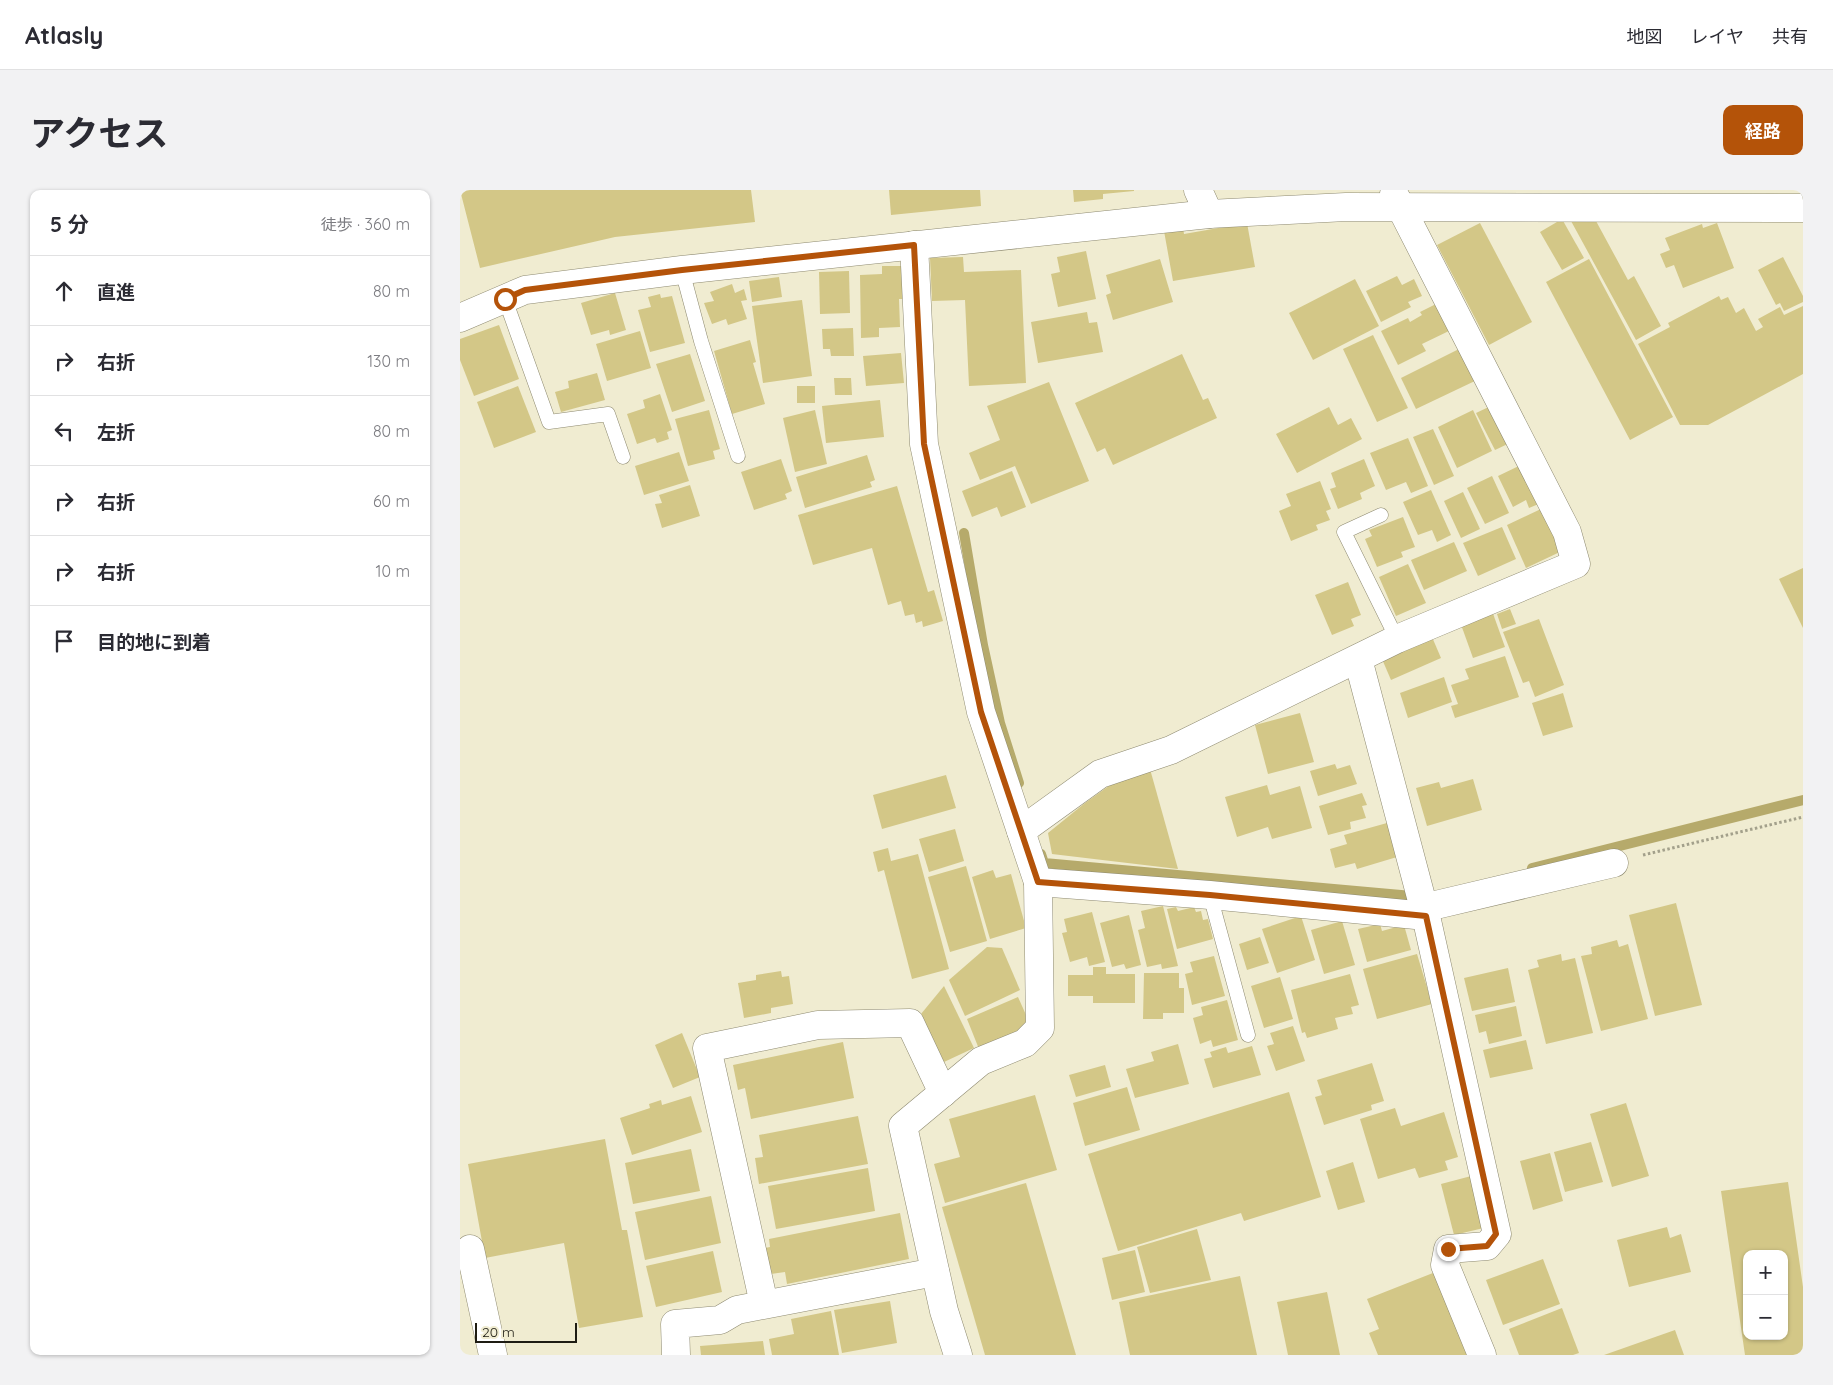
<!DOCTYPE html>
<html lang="ja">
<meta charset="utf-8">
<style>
:root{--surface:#fff;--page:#f2f2f3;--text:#2b2b33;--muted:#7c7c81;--line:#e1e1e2;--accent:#b45309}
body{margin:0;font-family:Quicksand,"Noto Sans JP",sans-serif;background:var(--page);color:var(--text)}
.controls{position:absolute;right:15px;bottom:15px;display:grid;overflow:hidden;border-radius:10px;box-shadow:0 1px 4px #0004}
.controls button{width:45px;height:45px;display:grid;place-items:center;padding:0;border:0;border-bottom:1px solid var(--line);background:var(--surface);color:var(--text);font:25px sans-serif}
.scale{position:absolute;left:15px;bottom:12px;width:102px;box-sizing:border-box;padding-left:5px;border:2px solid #1e1c13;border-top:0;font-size:14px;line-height:18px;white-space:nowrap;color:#1e1c13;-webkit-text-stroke:4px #f0ecd1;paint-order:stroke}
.stop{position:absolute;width:15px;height:15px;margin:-11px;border:4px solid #b45309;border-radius:50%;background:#fff}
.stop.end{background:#b45309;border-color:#fff;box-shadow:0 1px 5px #0008}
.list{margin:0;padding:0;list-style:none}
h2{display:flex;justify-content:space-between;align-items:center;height:65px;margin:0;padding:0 20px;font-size:21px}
h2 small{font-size:16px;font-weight:400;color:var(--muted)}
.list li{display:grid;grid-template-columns:32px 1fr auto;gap:15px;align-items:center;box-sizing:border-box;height:70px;padding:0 20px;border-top:1px solid var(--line)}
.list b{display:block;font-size:19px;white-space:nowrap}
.list em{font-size:16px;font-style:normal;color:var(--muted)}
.icon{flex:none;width:28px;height:28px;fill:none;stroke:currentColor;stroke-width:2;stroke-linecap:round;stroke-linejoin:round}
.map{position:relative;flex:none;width:1343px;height:1165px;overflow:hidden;border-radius:10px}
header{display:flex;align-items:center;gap:30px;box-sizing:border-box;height:70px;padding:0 25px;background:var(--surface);border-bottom:1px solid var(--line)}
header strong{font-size:24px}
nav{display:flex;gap:28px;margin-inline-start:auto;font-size:18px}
.intro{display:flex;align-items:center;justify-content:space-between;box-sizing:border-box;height:120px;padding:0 30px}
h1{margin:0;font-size:35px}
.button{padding:12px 22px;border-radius:10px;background:var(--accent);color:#fff;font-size:18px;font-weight:700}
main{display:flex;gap:30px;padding:0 30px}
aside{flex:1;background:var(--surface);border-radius:10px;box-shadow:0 1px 4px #0004}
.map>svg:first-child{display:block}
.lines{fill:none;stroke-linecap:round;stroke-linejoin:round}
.stream{stroke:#b6aa6b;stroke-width:10}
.building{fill:#d3c787;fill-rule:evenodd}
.lane-casing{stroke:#8e8a71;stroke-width:15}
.street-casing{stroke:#8e8a71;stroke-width:29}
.path{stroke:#a3a08b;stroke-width:3;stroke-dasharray:2.5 2.5;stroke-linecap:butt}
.lane{stroke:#fff;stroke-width:14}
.street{stroke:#fff;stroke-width:28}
.route{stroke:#b45309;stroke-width:6}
</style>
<header>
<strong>Atlasly</strong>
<nav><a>地図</a><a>レイヤ</a><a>共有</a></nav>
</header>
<div class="intro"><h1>アクセス</h1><a class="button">経路</a></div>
<main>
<aside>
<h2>5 分<small>徒歩 · 360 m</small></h2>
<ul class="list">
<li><svg class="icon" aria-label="ahead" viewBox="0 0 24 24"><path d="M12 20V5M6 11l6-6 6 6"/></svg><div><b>直進</b></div><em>80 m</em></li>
<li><svg class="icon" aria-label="right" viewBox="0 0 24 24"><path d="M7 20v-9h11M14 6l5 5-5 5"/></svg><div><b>右折</b></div><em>130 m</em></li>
<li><svg class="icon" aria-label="left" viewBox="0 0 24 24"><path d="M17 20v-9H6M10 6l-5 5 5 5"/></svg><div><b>左折</b></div><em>80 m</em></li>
<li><svg class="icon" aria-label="right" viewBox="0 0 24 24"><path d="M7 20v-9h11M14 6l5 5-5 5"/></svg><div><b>右折</b></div><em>60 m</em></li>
<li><svg class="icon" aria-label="right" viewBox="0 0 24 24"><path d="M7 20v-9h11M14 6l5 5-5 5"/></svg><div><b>右折</b></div><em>10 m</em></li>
<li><svg class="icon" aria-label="arrive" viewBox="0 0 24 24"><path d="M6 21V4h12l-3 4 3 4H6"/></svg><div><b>目的地に到着</b></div></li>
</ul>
</aside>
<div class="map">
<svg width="1343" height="1165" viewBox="0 0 1343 1165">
<rect width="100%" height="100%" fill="#f0ecd1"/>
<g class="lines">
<!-- stream -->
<g class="stream">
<path d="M 504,343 L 523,455 L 540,533 L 559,593"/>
<path d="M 581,664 L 584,673 L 952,706 L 958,705"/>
<path d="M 1072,678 L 1343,610"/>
</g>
</g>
<!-- building -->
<g class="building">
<path d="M 0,0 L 291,0 L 295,32 L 155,47 L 20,78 Z"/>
<path d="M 429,0 L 520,0 L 521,16 L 431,25 Z"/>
<path d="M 613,0 L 674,0 L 674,1 L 643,4 L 643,9 L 614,12 Z"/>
<path d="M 1102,29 L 1124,68 L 1102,80 L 1080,42 Z"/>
<path d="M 1111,31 L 1136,31 L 1168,90 L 1174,86 L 1201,136 L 1176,150 Z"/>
<path d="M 787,33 L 795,77 L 713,91 L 704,41 L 723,38 L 724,44 Z"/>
<path d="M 1020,33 L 1072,132 L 1029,155 L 977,55 Z"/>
<path d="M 1257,33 L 1274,78 L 1223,98 L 1214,75 L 1206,78 L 1200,64 L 1210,60 L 1205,48 L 1242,34 L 1243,38 Z"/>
<path d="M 626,61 L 636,109 L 598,117 L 591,84 L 600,82 L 597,67 Z"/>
<path d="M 503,67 L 504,82 L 561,80 L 566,193 L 509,196 L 505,110 L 472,111 L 470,68 Z"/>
<path d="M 1323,67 L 1343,106 L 1343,112 L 1324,121 L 1320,113 L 1316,115 L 1298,80 Z"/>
<path d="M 700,69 L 713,112 L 653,130 L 646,105 L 651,103 L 646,85 Z"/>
<path d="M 1129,69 L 1213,227 L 1170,250 L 1086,92 Z"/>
<path d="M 422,76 L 442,76 L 443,109 L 439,109 L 440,137 L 419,138 L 419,147 L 401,148 L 400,85 L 422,84 Z"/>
<path d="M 389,81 L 390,123 L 360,124 L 359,82 Z"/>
<path d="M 937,86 L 942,95 L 954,89 L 962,106 L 948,112 L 951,117 L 921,132 L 906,101 Z"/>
<path d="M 319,87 L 322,107 L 292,112 L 289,91 Z"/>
<path d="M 895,89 L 919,136 L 853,170 L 829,123 Z"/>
<path d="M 272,94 L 275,103 L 284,99 L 287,110 L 281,111 L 287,129 L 268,135 L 266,129 L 252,134 L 244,113 L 254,111 L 250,102 Z"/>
<path d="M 155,103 L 166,140 L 150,145 L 149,140 L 131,145 L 121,113 Z"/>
<path d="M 200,104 L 201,108 L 212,106 L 225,153 L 190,162 L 178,120 L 191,117 L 188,107 Z"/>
<path d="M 1259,106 L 1261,110 L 1268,107 L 1276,123 L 1284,118 L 1296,141 L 1303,137 L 1298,129 L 1320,117 L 1324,125 L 1343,116 L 1343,184 L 1248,235 L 1220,235 L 1178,154 L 1210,137 L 1208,133 Z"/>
<path d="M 342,110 L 352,186 L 303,193 L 292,116 Z"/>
<path d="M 978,113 L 991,140 L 962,154 L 966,161 L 938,175 L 921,141 L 948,128 L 950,132 L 962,125 L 960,122 Z"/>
<path d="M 627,122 L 629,133 L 637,132 L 643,162 L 578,173 L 571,132 Z"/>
<path d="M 39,135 L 59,189 L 14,206 L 0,170 L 0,149 Z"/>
<path d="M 393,138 L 394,166 L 371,166 L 370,159 L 363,159 L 362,139 Z"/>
<path d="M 180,141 L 191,178 L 147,191 L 136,154 Z"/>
<path d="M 913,145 L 948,218 L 917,232 L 883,159 Z"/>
<path d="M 290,150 L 296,172 L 293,173 L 305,214 L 272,224 L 254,161 Z"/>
<path d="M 1001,158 L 1017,190 L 956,219 L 941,188 Z"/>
<path d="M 441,163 L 444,193 L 406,196 L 403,166 Z"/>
<path d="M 230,164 L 245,211 L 212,222 L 196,174 Z"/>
<path d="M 722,164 L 743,210 L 748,208 L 757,228 L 653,275 L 645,258 L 637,262 L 615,213 Z"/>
<path d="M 137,183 L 145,210 L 101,222 L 95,202 L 109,198 L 108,191 Z"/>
<path d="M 374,188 L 391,188 L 392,205 L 375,205 Z"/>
<path d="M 589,192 L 629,291 L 571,314 L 555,276 L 520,290 L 509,263 L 540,250 L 527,216 Z"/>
<path d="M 58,196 L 76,242 L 34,258 L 17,212 Z"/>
<rect x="337" y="196" width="18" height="17"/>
<path d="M 200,204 L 212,240 L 207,242 L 209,249 L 197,253 L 195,248 L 177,254 L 167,224 L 185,218 L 183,210 Z"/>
<path d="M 420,210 L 424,247 L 366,253 L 362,216 Z"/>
<path d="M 1035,214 L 1054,251 L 1035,260 L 1016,223 Z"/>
<path d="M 869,217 L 878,235 L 891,228 L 902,249 L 837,283 L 816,244 Z"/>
<path d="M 249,220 L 260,259 L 253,261 L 255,269 L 228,276 L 215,229 Z"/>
<path d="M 355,220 L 367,274 L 335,282 L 323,228 Z"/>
<path d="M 1013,220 L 1032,261 L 997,278 L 978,237 Z"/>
<path d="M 973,239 L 994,286 L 974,295 L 953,247 Z"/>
<path d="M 948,248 L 968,296 L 951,303 L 946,292 L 926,300 L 910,263 Z"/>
<path d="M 219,262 L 229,291 L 184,305 L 175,276 Z"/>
<path d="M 407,265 L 415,290 L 410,292 L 412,297 L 345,318 L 336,287 Z"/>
<path d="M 321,269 L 332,301 L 325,304 L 327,309 L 294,320 L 281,282 Z"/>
<path d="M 904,269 L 915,296 L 900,303 L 902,309 L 878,319 L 870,299 L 876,297 L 871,283 Z"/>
<path d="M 1063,274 L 1081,313 L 1069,318 L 1066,310 L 1053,317 L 1038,286 Z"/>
<path d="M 552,281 L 566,317 L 541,327 L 537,317 L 512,327 L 502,301 Z"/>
<path d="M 1032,286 L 1049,323 L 1025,334 L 1007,298 Z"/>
<path d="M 860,291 L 871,319 L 866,321 L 870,330 L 856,335 L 858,340 L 831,351 L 819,321 L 831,316 L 826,304 Z"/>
<path d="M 230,295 L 240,326 L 202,338 L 195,314 L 202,313 L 199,305 Z"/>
<path d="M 437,296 L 468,402 L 474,400 L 483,431 L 463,437 L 462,431 L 456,433 L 454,424 L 445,426 L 441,411 L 428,415 L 412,358 L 353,375 L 338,325 Z"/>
<path d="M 971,300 L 991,345 L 977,352 L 972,340 L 958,345 L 943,312 Z"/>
<path d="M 1003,302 L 1020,339 L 1001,348 L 984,311 Z"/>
<path d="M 1083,318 L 1102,361 L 1066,378 L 1047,335 Z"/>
<path d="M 943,327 L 955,357 L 941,362 L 943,367 L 917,377 L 905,349 L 912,346 L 909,340 Z"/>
<path d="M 1042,337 L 1056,369 L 1018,386 L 1003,353 Z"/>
<path d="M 994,352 L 1007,381 L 964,400 L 951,370 Z"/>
<path d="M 948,374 L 966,413 L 936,426 L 919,387 Z"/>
<path d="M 1343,378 L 1343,438 L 1319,389 Z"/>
<path d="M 888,392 L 901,425 L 891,429 L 894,436 L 872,445 L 855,405 Z"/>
<path d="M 1031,418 L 1045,457 L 1013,468 L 999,429 Z"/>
<path d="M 1050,419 L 1056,434 L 1042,439 L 1037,424 Z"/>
<path d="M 1079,429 L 1104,495 L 1075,507 L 1069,491 L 1063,493 L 1043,442 Z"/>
<path d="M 972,447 L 981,468 L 931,490 L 922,469 Z"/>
<path d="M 1045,466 L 1059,507 L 995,528 L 991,516 L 998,514 L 991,495 L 1009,489 L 1005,479 Z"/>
<path d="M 984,487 L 992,512 L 948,528 L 940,503 Z"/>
<path d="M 1103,503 L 1113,537 L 1083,546 L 1072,513 Z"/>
<path d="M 840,523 L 854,572 L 808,584 L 795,535 Z"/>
<path d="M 875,574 L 877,579 L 890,575 L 897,594 L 858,606 L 850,581 Z"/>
<path d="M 690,579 L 718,679 L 592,664 L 588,643 L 625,613 L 653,593 Z"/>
<path d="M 486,585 L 496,618 L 422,639 L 413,605 Z"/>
<path d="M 1013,589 L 1022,620 L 967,636 L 956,598 L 979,592 L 981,598 Z"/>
<path d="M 807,595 L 810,605 L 840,596 L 852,638 L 812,649 L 808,637 L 777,647 L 765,607 Z"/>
<path d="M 902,603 L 907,615 L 902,616 L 906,628 L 890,632 L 891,639 L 868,645 L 859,616 Z"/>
<path d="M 927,633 L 937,667 L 897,679 L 895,673 L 875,678 L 870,659 L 887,654 L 884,645 Z"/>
<path d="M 495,639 L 504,671 L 469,682 L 459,649 Z"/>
<path d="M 428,658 L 431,671 L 458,664 L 489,779 L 452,789 L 424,680 L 418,682 L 413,662 Z"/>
<path d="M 506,676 L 527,751 L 490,762 L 468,687 Z"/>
<path d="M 533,680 L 536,688 L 551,684 L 566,738 L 530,749 L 512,687 Z"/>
<path d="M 1216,713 L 1242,815 L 1195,826 L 1169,725 Z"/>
<path d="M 703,716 L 718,776 L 702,779 L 701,774 L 687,777 L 678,740 L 685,738 L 681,721 Z"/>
<path d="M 716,717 L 718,721 L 734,717 L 736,722 L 741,721 L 743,730 L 748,729 L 753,749 L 717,759 L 707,719 Z"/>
<path d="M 632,722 L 645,772 L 629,776 L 627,767 L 610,772 L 602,743 L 607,742 L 604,729 Z"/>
<path d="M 669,725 L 681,775 L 666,779 L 664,774 L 652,777 L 640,733 Z"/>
<path d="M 841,726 L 855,770 L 817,783 L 802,739 Z"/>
<path d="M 882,731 L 895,775 L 864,784 L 851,740 Z"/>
<path d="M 920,734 L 922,741 L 944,735 L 951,760 L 907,772 L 898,739 Z"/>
<path d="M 800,747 L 809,773 L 787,780 L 779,754 Z"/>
<path d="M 1157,750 L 1159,757 L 1168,754 L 1188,829 L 1141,841 L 1121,766 L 1132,764 L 1131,757 Z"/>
<path d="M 527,757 L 542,758 L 560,800 L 505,826 L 489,790 Z"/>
<path d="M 957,764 L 972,814 L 917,829 L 903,779 Z"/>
<path d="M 1101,764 L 1102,771 L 1115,768 L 1133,843 L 1086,854 L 1068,780 L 1079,777 L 1077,770 Z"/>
<path d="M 754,766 L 765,806 L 732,815 L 725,784 L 733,782 L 730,772 Z"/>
<path d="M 633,777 L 646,777 L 646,784 L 675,784 L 675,813 L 633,813 L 633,806 L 608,806 L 608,785 L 633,785 Z"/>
<path d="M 1048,778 L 1055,812 L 1012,821 L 1004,788 Z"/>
<path d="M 321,781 L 322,787 L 329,786 L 333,814 L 311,818 L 311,823 L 284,828 L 278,793 L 296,790 L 296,785 Z"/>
<path d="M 684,783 L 719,783 L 719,798 L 724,798 L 724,823 L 703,823 L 703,829 L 683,829 Z"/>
<path d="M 890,784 L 899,815 L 891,817 L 893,824 L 875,828 L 878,839 L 847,848 L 845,842 L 842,843 L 831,800 Z"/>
<path d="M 820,787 L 833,829 L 804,838 L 791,796 Z"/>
<path d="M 484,796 L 514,858 L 484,872 L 461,824 Z"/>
<path d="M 558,807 L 571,836 L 519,859 L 507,829 Z"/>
<path d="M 767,810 L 778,850 L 753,857 L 751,850 L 740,854 L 733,828 L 743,825 L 741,817 Z"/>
<path d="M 1056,816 L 1062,846 L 1029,854 L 1026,841 L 1019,843 L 1015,825 Z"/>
<path d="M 833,836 L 845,871 L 816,881 L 807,856 L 814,854 L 810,843 Z"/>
<path d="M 222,843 L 240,887 L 213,898 L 195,855 Z"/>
<path d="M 1066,850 L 1073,879 L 1030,888 L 1023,860 Z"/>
<path d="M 383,852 L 394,908 L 291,929 L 285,898 L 278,900 L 273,875 Z"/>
<path d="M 718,854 L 729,894 L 675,908 L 666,879 L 694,871 L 691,862 Z"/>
<path d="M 792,856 L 801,885 L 753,898 L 744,869 L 752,867 L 750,862 L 766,857 L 768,863 Z"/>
<path d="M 912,873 L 924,911 L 911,915 L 912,920 L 864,935 L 855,907 L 862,905 L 857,890 Z"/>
<path d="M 645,875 L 651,897 L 616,907 L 609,885 Z"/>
<path d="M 667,897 L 680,940 L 625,956 L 613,913 Z"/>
<path d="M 829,902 L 861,1007 L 784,1031 L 781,1023 L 658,1061 L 628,964 Z"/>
<path d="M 575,905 L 597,980 L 485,1013 L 474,974 L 500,967 L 489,929 Z"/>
<path d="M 231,906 L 242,942 L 172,965 L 160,928 L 190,918 L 189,914 L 201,910 L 202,915 Z"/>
<path d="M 1166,913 L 1189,986 L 1152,997 L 1130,924 Z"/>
<path d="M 935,918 L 941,936 L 984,922 L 998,967 L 985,971 L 988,980 L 959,988 L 955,978 L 918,989 L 900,929 Z"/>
<path d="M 398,926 L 408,974 L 299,994 L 295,968 L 303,967 L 299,945 Z"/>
<path d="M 145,949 L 162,1040 L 167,1040 L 183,1127 L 119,1138 L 104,1053 L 25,1068 L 8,974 Z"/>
<path d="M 1131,952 L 1143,992 L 1105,1002 L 1094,962 Z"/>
<path d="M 231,959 L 240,1001 L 173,1014 L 165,973 Z"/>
<path d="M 1090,963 L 1103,1011 L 1073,1020 L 1060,971 Z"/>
<path d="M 893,972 L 905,1012 L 878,1020 L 866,981 Z"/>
<path d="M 408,978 L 415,1021 L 316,1039 L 308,996 Z"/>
<path d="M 1015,985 L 1028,1037 L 994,1045 L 981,994 Z"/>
<path d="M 1328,992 L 1343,1097 L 1343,1165 L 1285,1165 L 1261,1001 ZM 1287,1064 L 1324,1064 L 1324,1146 L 1287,1146 Z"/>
<path d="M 566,993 L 616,1165 L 525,1165 L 482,1017 Z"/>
<path d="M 251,1006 L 261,1053 L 185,1070 L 175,1022 Z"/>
<path d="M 440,1023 L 449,1069 L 327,1094 L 325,1082 L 311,1084 L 305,1058 L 310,1057 L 309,1049 Z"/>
<path d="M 1207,1037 L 1210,1048 L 1221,1044 L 1231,1082 L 1169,1097 L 1157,1050 Z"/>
<path d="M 737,1039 L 751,1090 L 690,1103 L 677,1057 Z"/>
<path d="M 675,1060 L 685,1102 L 652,1110 L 642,1068 Z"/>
<path d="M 253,1061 L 262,1102 L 196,1117 L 186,1076 Z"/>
<path d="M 1083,1069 L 1100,1114 L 1043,1135 L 1026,1090 Z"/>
<path d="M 978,1081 L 1012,1165 L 918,1165 L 909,1143 L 919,1139 L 907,1109 Z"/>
<path d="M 780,1086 L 797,1165 L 670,1165 L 659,1112 Z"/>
<path d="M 867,1102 L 880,1165 L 828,1165 L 817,1112 Z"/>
<path d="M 430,1111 L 437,1153 L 382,1163 L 374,1120 Z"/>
<path d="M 1102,1118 L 1119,1163 L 1113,1165 L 1059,1165 L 1049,1139 Z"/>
<path d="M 371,1121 L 379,1165 L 312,1165 L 309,1149 L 334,1144 L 331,1129 Z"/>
<path d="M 1215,1140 L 1224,1165 L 1144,1165 Z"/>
<path d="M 303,1151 L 305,1165 L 241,1165 L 240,1156 Z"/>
</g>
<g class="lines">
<!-- lane casing -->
<g class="lane-casing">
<g id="lane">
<path d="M 222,80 L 241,151 L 278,266"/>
<path d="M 45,109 L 89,232 L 148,224 L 163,267"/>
<path d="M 921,325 L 884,342 L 937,449"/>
<path d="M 750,705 L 788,845"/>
</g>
</g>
<!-- street casing -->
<g class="street-casing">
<g id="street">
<path d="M 738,0 L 749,24"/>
<path d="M 454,55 L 464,254 L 521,522 L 578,692 L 580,838 L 565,853 L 521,871 L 443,936 L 484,1121 L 498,1165"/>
<path d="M 0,128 L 65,100 L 222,80 L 749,24 L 886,17 L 1343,18"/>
<path d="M 898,469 L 966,726 L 1037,1044 L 1027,1056 L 988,1059 L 985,1075 L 1022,1165"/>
<path d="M 561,641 L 640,584 L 711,560 L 937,449 L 1116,374 L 1107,342 L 934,4"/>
<path d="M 578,692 L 750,705 L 966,726"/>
<path d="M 963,718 L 1154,673"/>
<path d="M 10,1059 L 33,1165"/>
<path d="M 304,1114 L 247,858 L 358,835 L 450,833 L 483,903"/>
<path d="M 216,1165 L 215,1134 L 260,1130 L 277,1120 L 475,1082"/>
</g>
</g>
<!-- path -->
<path class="path" d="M 1183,665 L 1343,627"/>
<!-- lane -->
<use href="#lane" class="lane"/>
<!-- street -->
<use href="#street" class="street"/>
</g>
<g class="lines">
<!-- route -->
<path class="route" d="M 45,109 L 65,100 L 222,80 L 454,55 L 464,254 L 521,522 L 578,692 L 750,705 L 966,726 L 1036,1044 L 1027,1056 L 988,1059"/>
</g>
</svg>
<div class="controls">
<button>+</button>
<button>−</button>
</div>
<div class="scale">20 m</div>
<div class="stop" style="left:45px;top:109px"></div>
<div class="stop end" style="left:988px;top:1059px"></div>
</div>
</main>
